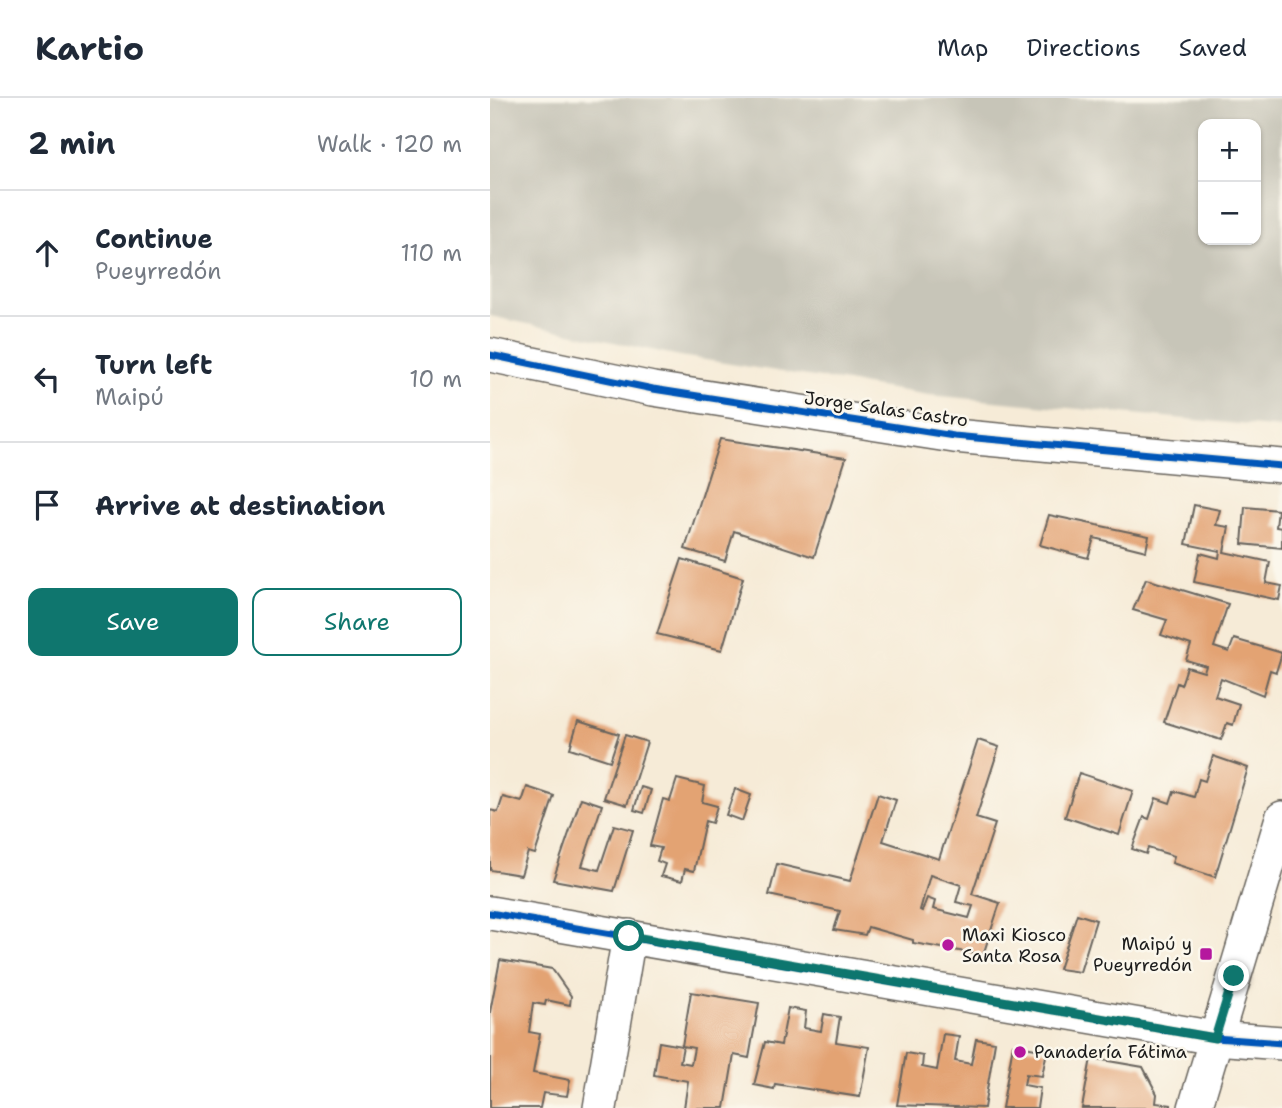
<!DOCTYPE html>
<meta charset="utf-8">
<style>
:root{--surface:#fff;--page:#f2f2f3;--text:#1f2937;--muted:#747a83;--line:#e0e1e3;--accent:#0f766e}
body{margin:0;font-family:"Shantell Sans",sans-serif;background:var(--page);color:var(--text)}
.controls{position:absolute;right:21px;top:21px;display:grid;overflow:hidden;border-radius:14px;box-shadow:0 2px 5px #0004}
.controls button{width:63px;height:63px;display:grid;place-items:center;padding:0;border:0;border-bottom:2px solid var(--line);background:var(--surface);color:var(--text);font:35px sans-serif}
.stop{position:absolute;width:21px;height:21px;margin:-16px;border:5px solid #0f766e;border-radius:50%;background:#fff}
.stop.end{background:#0f766e;border-color:#fff;box-shadow:0 2px 7px #0008}
.list{margin:0;padding:0;list-style:none}
h2{display:flex;justify-content:space-between;align-items:center;height:91px;margin:0;padding:0 28px;font-size:30px}
h2 small{font-size:23px;font-weight:400;color:var(--muted)}
.list li{display:grid;grid-template-columns:46px 1fr auto;gap:21px;align-items:center;box-sizing:border-box;height:126px;padding:0 28px;border-top:2px solid var(--line)}
.list b{display:block;font-size:26px;white-space:nowrap}
.list p{margin:0;font-size:23px;white-space:nowrap;color:var(--muted)}
.list em{font-size:23px;font-style:normal;color:var(--muted)}
.actions{display:flex;gap:14px;padding:21px 28px}
.actions a{flex:1;padding:16px 0;border:2px solid var(--accent);border-radius:14px;text-align:center;font-size:24px;color:var(--accent)}
.actions .main{background:var(--accent);color:#fff}
.icon{flex:none;width:38px;height:38px;fill:none;stroke:currentColor;stroke-width:2;stroke-linecap:round;stroke-linejoin:round}
.map{position:relative;flex:none;width:792px;height:1010px;overflow:hidden}
header{display:flex;align-items:center;gap:42px;box-sizing:border-box;height:98px;padding:0 35px;background:var(--surface);border-bottom:2px solid var(--line)}
header strong{font-size:33px}
nav{display:flex;gap:38px;margin-inline-start:auto;font-size:24px}
main{display:flex}
aside{flex:1;background:var(--surface)}
.map>svg:first-child{display:block}
.industrial{fill:#c7c5b8;fill-rule:evenodd}
.building{fill:#e3a373;fill-rule:evenodd}
.lines{fill:none;stroke-linecap:round;stroke-linejoin:round}
.street-casing{stroke:#68645d;stroke-width:36}
.street{stroke:#fff;stroke-width:33}
.cycleway-casing{stroke:#fbf7ec;stroke-width:11}
.cycleway{stroke:#0057b8;stroke-width:7}
.route{stroke:#0f766e;stroke-width:9}
.poi-dot{fill:#b5179e;stroke:#fbf7ec;stroke-width:2.5}
.labels{text-anchor:middle;stroke-width:5;stroke-linejoin:round;paint-order:stroke}
.street-label{font-size:18px;fill:#1c1c1c;stroke:#fbf7ec}
.poi-label{font-size:18px;fill:#1c1c1c;stroke:#fbf7ec;text-anchor:start}
</style>
<header>
<strong>Kartio</strong>
<nav><a>Map</a><a>Directions</a><a>Saved</a></nav>
</header>
<main>
<aside>
<h2>2 min<small>Walk · 120 m</small></h2>
<ul class="list">
<li><svg class="icon" aria-label="ahead" viewBox="0 0 24 24"><path d="M12 20V5M6 11l6-6 6 6"/></svg><div><b>Continue</b><p>Pueyrredón</p></div><em>110 m</em></li>
<li><svg class="icon" aria-label="left" viewBox="0 0 24 24"><path d="M17 20v-9H6M10 6l-5 5 5 5"/></svg><div><b>Turn left</b><p>Maipú</p></div><em>10 m</em></li>
<li><svg class="icon" aria-label="arrive" viewBox="0 0 24 24"><path d="M6 21V4h12l-3 4 3 4H6"/></svg><div><b>Arrive at destination</b></div></li>
</ul>
<div class="actions"><a class="main">Save</a><a>Share</a></div>
</aside>
<div class="map">
<svg width="792" height="1010" viewBox="0 0 792 1010">
<rect width="100%" height="100%" fill="#fbf7ec"/>
<filter id="ink" filterUnits="userSpaceOnUse"><feTurbulence type="fractalNoise" baseFrequency=".0143" numOctaves="2"/><feDisplacementMap in="SourceGraphic" scale="14" xChannelSelector="R" yChannelSelector="G"/><feConvolveMatrix kernelMatrix="1 2 1 2 8 2 1 2 1" color-interpolation-filters="sRGB"/></filter>
<filter id="wash" filterUnits="userSpaceOnUse"><feTurbulence type="fractalNoise" baseFrequency=".00686" numOctaves="4" result="noise"/><feDisplacementMap in="SourceGraphic" scale="28" xChannelSelector="R" yChannelSelector="G"/><feGaussianBlur stdDeviation="1.57" result="paint"/><feColorMatrix in="noise" values="0 0 0 0 0 0 0 0 0 0 0 0 0 0 0 0 0 1.4 0 .05"/><feComposite in="paint" operator="in"/></filter>
<g filter="url(#wash)">
<rect width="100%" height="100%" fill="#f6ebd7"/>
<!-- industrial -->
<path class="industrial" d="M 0,0 L 792,0 L 792,330 L 439,297 L 190,258 L 0,218 ZM 713,26 L 766,26 L 766,142 L 713,142 Z"/>
<g id="blocks">
<!-- building -->
<g class="building">
<path d="M 230,341 L 356,360 L 324,459 L 244,433 L 235,463 L 195,451 Z"/>
<path d="M 704,407 L 730,412 L 726,427 L 739,429 L 734,454 L 780,464 L 776,485 L 792,488 L 789,502 L 704,484 L 710,455 L 729,460 L 730,453 L 696,446 Z"/>
<path d="M 755,409 L 788,412 L 786,429 L 792,430 L 792,450 L 752,446 Z"/>
<path d="M 559,417 L 659,438 L 656,453 L 604,440 L 598,460 L 550,447 Z"/>
<path d="M 192,461 L 253,480 L 232,552 L 167,536 Z"/>
<path d="M 656,481 L 738,506 L 724,549 L 739,554 L 744,541 L 792,555 L 786,574 L 780,572 L 773,597 L 731,580 L 725,598 L 749,606 L 743,627 L 737,625 L 731,642 L 674,624 L 687,585 L 691,587 L 697,569 L 714,574 L 716,568 L 696,562 L 701,547 L 671,537 L 677,522 L 643,512 Z"/>
<path d="M 88,623 L 129,636 L 120,663 L 80,650 Z"/>
<path d="M 135,637 L 157,644 L 137,707 L 114,700 Z"/>
<path d="M 488,642 L 509,649 L 486,720 L 505,726 L 482,796 L 510,805 L 493,857 L 423,845 L 423,842 L 378,829 L 375,837 L 344,832 L 350,813 L 279,797 L 287,766 L 360,783 L 388,696 L 406,702 L 393,743 L 449,761 ZM 440,777 L 471,787 L 466,804 L 483,808 L 479,820 L 443,811 L 445,803 L 437,800 L 432,813 L 430,812 Z"/>
<path d="M 723,658 L 758,670 L 725,779 L 682,765 L 684,758 L 658,750 L 656,756 L 642,751 L 654,719 L 659,721 L 666,700 L 680,705 L 684,693 L 704,699 L 709,681 L 715,683 Z"/>
<path d="M 589,675 L 643,693 L 629,737 L 575,719 Z"/>
<path d="M 187,681 L 215,688 L 212,704 L 227,708 L 222,725 L 215,723 L 204,773 L 195,771 L 192,783 L 171,778 L 175,766 L 167,763 L 171,750 L 160,748 L 173,701 L 180,703 Z"/>
<path d="M 37,689 L 64,698 L 45,756 L 38,754 L 31,777 L 0,772 L 0,712 L 8,714 L 13,699 L 32,704 Z"/>
<path d="M 151,689 L 161,692 L 154,715 L 144,712 Z"/>
<path d="M 245,691 L 261,697 L 252,723 L 236,717 Z"/>
<path d="M 91,700 L 112,707 L 92,768 L 109,772 L 124,727 L 143,732 L 124,793 L 63,782 Z"/>
<path d="M 587,816 L 606,822 L 590,874 L 569,871 Z"/>
<path d="M 10,862 L 62,871 L 81,898 L 80,907 L 56,902 L 55,907 L 43,905 L 39,934 L 50,936 L 43,975 L 80,982 L 77,998 L 53,995 L 50,1010 L 0,1010 L 0,914 Z"/>
<path d="M 201,894 L 269,905 L 259,960 L 244,957 L 235,1010 L 194,1010 L 198,983 L 164,977 L 169,944 L 192,948 ZM 193,948 L 204,950 L 201,966 L 190,964 Z"/>
<path d="M 298,910 L 316,913 L 314,930 L 331,933 L 334,916 L 350,919 L 346,944 L 379,949 L 370,999 L 285,986 L 284,991 L 264,987 L 275,944 L 291,947 Z"/>
<path d="M 453,936 L 469,938 L 465,963 L 481,966 L 486,941 L 505,944 L 494,1010 L 407,1007 L 416,955 L 433,958 L 432,969 L 447,972 Z"/>
<path d="M 523,947 L 557,953 L 552,978 L 536,976 L 534,987 L 550,990 L 547,1010 L 512,1010 Z"/>
<path d="M 601,960 L 653,969 L 667,996 L 666,1005 L 681,1007 L 681,1010 L 592,1010 Z"/>
</g>
</g>
</g>
<g filter="url(#ink)">
<use href="#blocks" fill-opacity="0" stroke="#68645d" stroke-width="2"/>
<g class="lines">
<!-- street casing -->
<g class="street-casing">
<g id="street">
<path d="M 0,257 L 163,291 L 464,338 L 792,368"/>
<path d="M 0,815 L 725,940 L 792,945"/>
<path d="M 110,1010 L 139,838"/>
<path d="M 705,1010 L 792,720"/>
</g>
</g>
<!-- street -->
<use href="#street" class="street"/>
<!-- cycleway casing -->
<g class="cycleway-casing">
<g id="cycleway">
<path d="M 0,257 L 163,291 L 464,338 L 792,368"/>
<path d="M 0,815 L 725,940 L 792,945"/>
</g>
</g>
<!-- cycleway -->
<use href="#cycleway" class="cycleway"/>
</g>
</g>
<g class="lines" filter="url(#ink)">
<!-- route -->
<path class="route" d="M 139,838 L 725,940 L 744,878"/>
</g>
<!-- markers -->
<g class="poi-dot">
<circle cx="458" cy="847" r="7"/>
<rect x="709" y="849" width="14" height="14" rx="3.5"/>
<circle cx="530" cy="954" r="7"/>
</g>
<g class="labels">
<!-- street labels -->
<g class="street-label">
<text transform="translate(396 311) rotate(8)" y="6">Jorge Salas Castro</text>
</g>
<!-- poi labels -->
<g class="poi-label">
<text x="472" y="843">Maxi Kiosco<tspan x="472" dy="21">Santa Rosa</tspan></text>
<text x="702" y="852" text-anchor="end">Maipú y<tspan x="702" dy="21">Pueyrredón</tspan></text>
<text x="544" y="960">Panadería Fátima</text>
</g>
</g>
</svg>
<div class="controls">
<button>+</button>
<button>−</button>
</div>
<div class="stop" style="left:139px;top:838px"></div>
<div class="stop end" style="left:744px;top:878px"></div>
</div>
</main>
